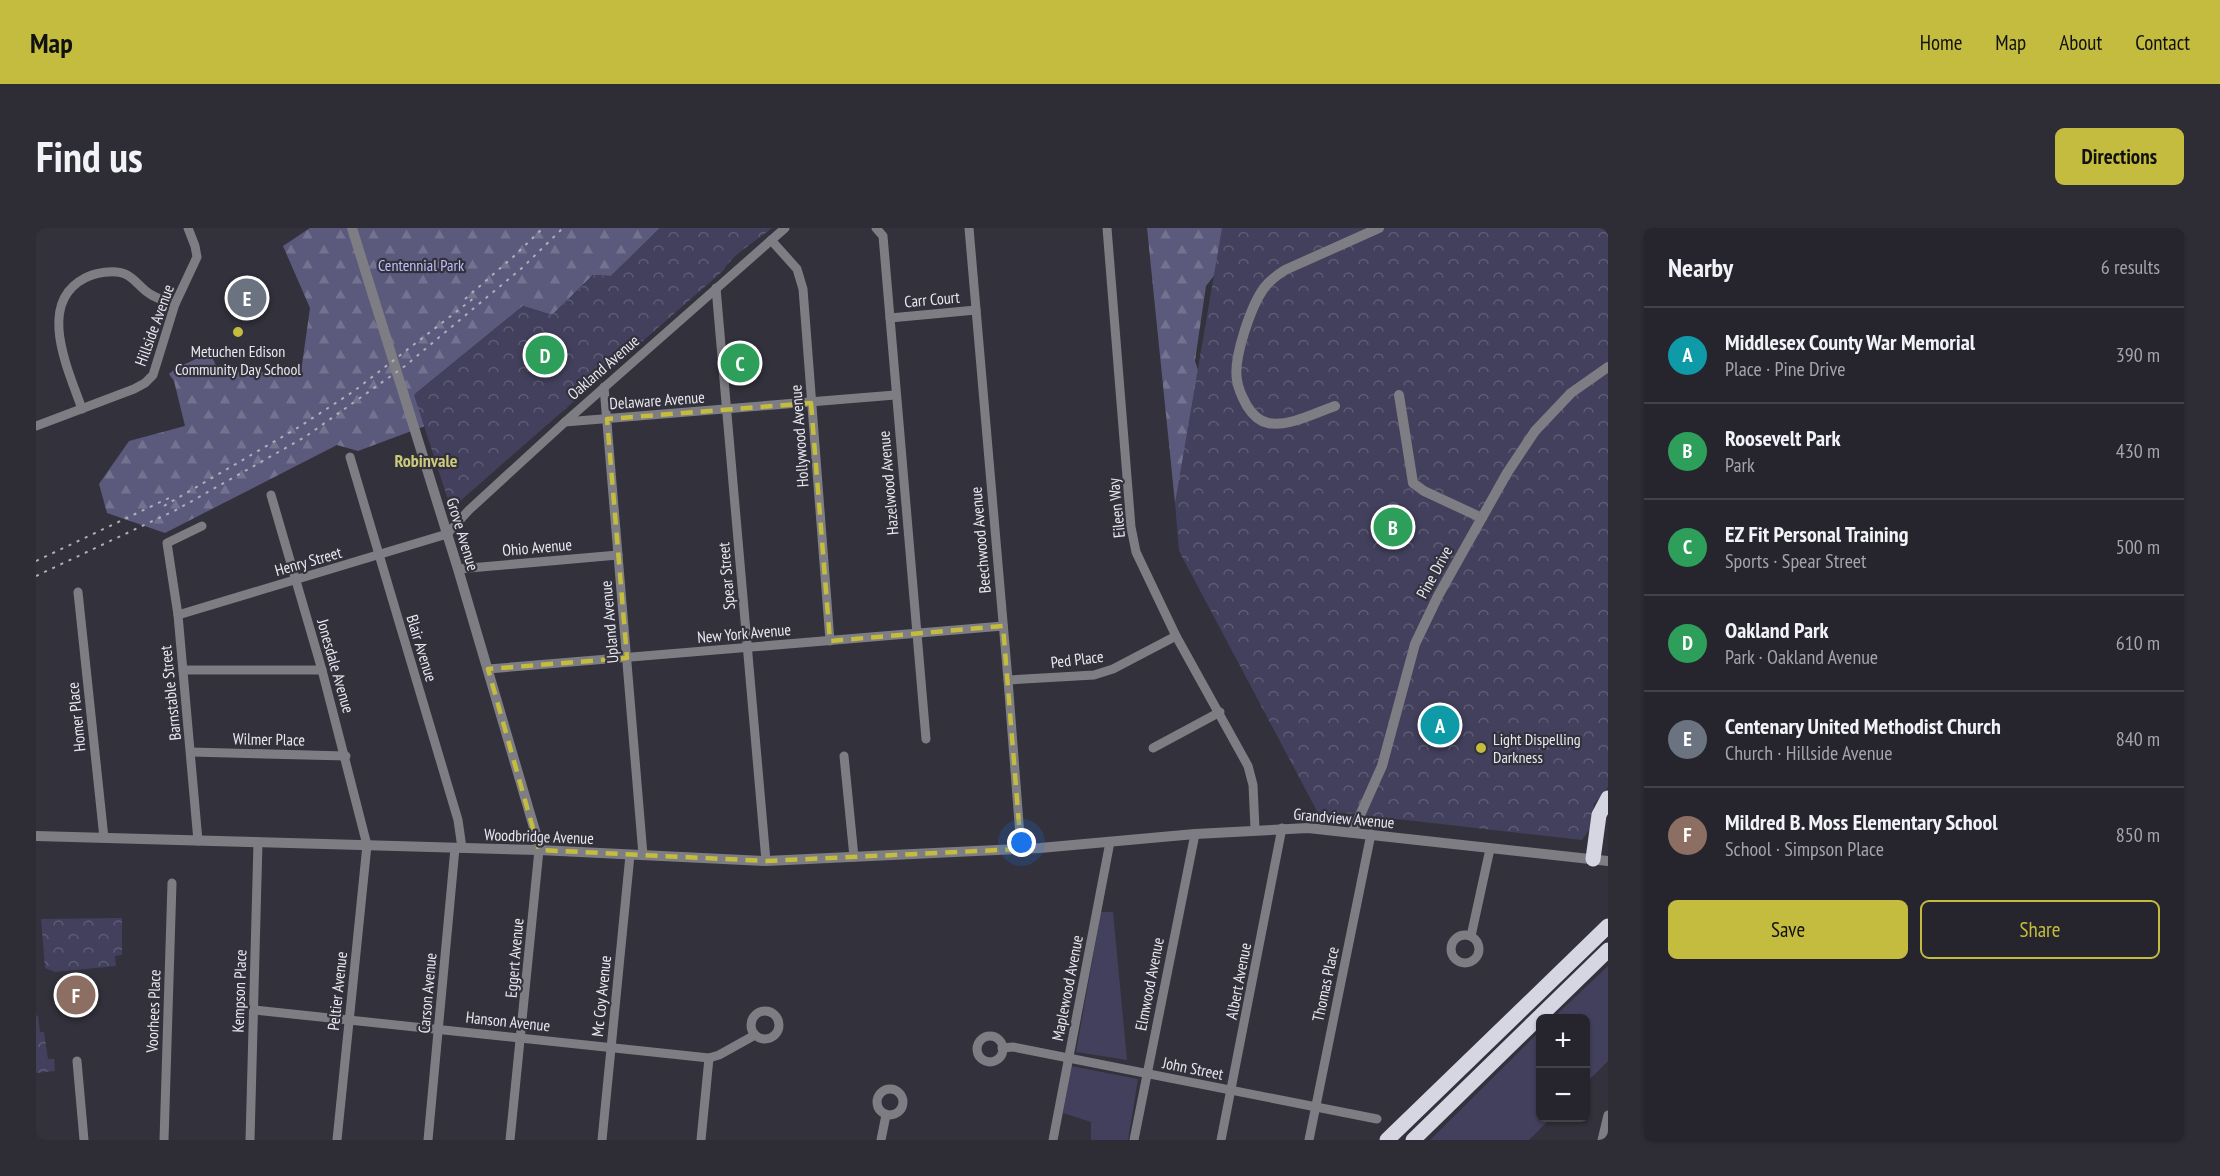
<!DOCTYPE html>
<meta charset="utf-8">
<style>
:root{--surface:#26252d;--page:#2e2d35;--text:#f1f3f6;--muted:#a4a5aa;--line:#424249;--accent:#c4bc3e}
body{margin:0;font-family:"PT Sans Narrow",sans-serif;background:var(--page);color:var(--text)}
.controls{position:absolute;right:18px;bottom:18px;display:grid;overflow:hidden;border-radius:9px;box-shadow:0 2px 4px #0004}
.controls button{width:54px;height:54px;display:grid;place-items:center;padding:0;border:0;border-bottom:2px solid var(--line);background:var(--surface);color:var(--text);font:30px sans-serif}
.you{position:absolute;left:986px;top:615px;width:21px;height:21px;margin:-15px;border:4px solid #fff;border-radius:50%;background:#1a73e8;box-shadow:0 0 0 9px #1a73e833}
.badge{display:grid;place-items:center;width:39px;height:39px;border-radius:50%;background:var(--accent);color:#fff;font-size:20px;font-weight:700}
.pin{position:absolute;translate:-50% -50%;border:3px solid #fff;box-shadow:0 2px 6px #0006}
.list{margin:0;padding:0;list-style:none}
h2{display:flex;justify-content:space-between;align-items:center;height:78px;margin:0;padding:0 24px;font-size:26px}
h2 small{font-size:20px;font-weight:400;color:var(--muted)}
.list li{display:grid;grid-template-columns:39px 1fr auto;gap:18px;align-items:center;box-sizing:border-box;height:96px;padding:0 24px;border-top:2px solid var(--line)}
.list b{display:block;font-size:22px;white-space:nowrap}
.list p{margin:0;font-size:20px;white-space:nowrap;color:var(--muted)}
.list em{font-size:20px;font-style:normal;color:var(--muted)}
.actions{display:flex;gap:12px;padding:18px 24px}
.actions a{flex:1;padding:14px 0;border:2px solid var(--accent);border-radius:9px;text-align:center;font-size:21px;color:var(--accent)}
.actions .main{background:var(--accent);color:#111}
.map{position:relative;flex:none;width:1572px;height:912px;overflow:hidden;border-radius:9px}
header{display:flex;align-items:center;gap:36px;box-sizing:border-box;height:84px;padding:0 30px;background:var(--accent);color:#111}
header strong{font-size:28px}
nav{display:flex;gap:33px;margin-inline-start:auto;font-size:21px}
.intro{display:flex;align-items:center;justify-content:space-between;box-sizing:border-box;height:144px;padding:0 36px}
h1{margin:0;font-size:42px}
.button{padding:15px 27px;border-radius:9px;background:var(--accent);color:#111;font-size:21px;font-weight:700}
main{display:flex;gap:36px;padding:0 36px}
aside{flex:1;background:var(--surface);border-radius:9px;box-shadow:0 2px 4px #0004}
.map>svg:first-child{display:block}
.grass{fill:#42405c}
.forest{fill:url(#forest-firs)}
.park{fill:url(#park-crowns)}
.lines{fill:none;stroke-linecap:round;stroke-linejoin:round}
.minor{stroke:#7d7d83;stroke-width:9}
.tertiary{stroke:#7d7d83;stroke-width:10}
.trunk{stroke:#d6d6e3;stroke-width:15}
.rail{stroke:#afafb7;stroke-width:2;stroke-dasharray:3 6;stroke-linecap:butt}
.marked{fill:none;stroke:#c4bc3e;stroke-width:4.5;stroke-dasharray:12 8;stroke-linejoin:round}
.poi-dot{fill:#c4bc3e;stroke:#32313c;stroke-width:2}
.labels{text-anchor:middle;stroke-width:4.5;stroke-linejoin:round;paint-order:stroke}
.park-label{font-size:16px;fill:#c1bffb;stroke:#32313c}
.street-label{font-size:16px;fill:#e8e8ef;stroke:#32313c}
.poi-label{font-size:16px;fill:#e8e8ef;stroke:#32313c}
.neighbourhood-label{font-size:18px;font-weight:bold;fill:#cdca7c;stroke:#32313c}
</style>
<header>
<strong>Map</strong>
<nav><a>Home</a><a>Map</a><a>About</a><a>Contact</a></nav>
</header>
<div class="intro"><h1>Find us</h1><a class="button">Directions</a></div>
<main>
<div class="map">
<svg width="1572" height="912" viewBox="0 0 1572 912">
<defs>
<pattern id="forest-firs" width="22" height="20" patternUnits="userSpaceOnUse" patternTransform="scale(1.5)"><rect width="22" height="20" fill="#5b5a7c"/><path d="M5 1l3.5 6h-7zM16 11l3.5 6h-7z" fill="#73728f"/></pattern>
<pattern id="park-crowns" width="20" height="18" patternUnits="userSpaceOnUse" patternTransform="scale(1.5)"><rect width="20" height="18" fill="#42405c"/><path d="M2 6a3 3 0 1 1 6 0M12 15a3 3 0 1 1 6 0" fill="none" stroke="#5d5c74"/></pattern>
</defs>
<rect width="100%" height="100%" fill="#32313c"/>
<!-- grass -->
<g class="grass">
<path d="M 1065,684 L 1077,684 L 1091,832 L 1040,824 Z"/>
<path d="M 1572,738 L 1572,833 L 1550,855 L 1550,790 L 1517,790 Z"/>
<path d="M 1504,803 L 1504,890 L 1515,890 L 1493,912 L 1394,912 Z"/>
<path d="M 1035,838 L 1102,851 L 1092,912 L 1055,912 L 1055,894 L 1027,885 Z"/>
</g>
<!-- forest -->
<g class="forest">
<path d="M 274,0 L 624,0 L 575,48 L 557,47 L 516,87 L 487,78 L 379,166 L 389,198 L 322,223 L 301,217 L 129,305 L 71,285 L 63,256 L 93,213 L 149,198 L 138,153 L 133,146 C 144,136 160,132 174,125 L 184,146 L 198,144 L 265,144 L 274,80 L 247,18 Z"/>
<path d="M 1111,0 L 1215,0 L 1170,58 L 1159,133 L 1184,211 L 1150,275 L 1139,275 Z"/>
</g>
<!-- park -->
<g class="park">
<path d="M 624,0 L 736,0 C 723,11 694,28 688,42 L 415,281 L 378,167 L 487,78 L 516,87 L 558,47 L 575,48 Z"/>
<path d="M 1186,0 L 1572,0 L 1572,559 L 1558,576 L 1553,602 L 1546,612 L 1308,585 L 1282,585 L 1143,323 L 1139,275 Z"/>
<path d="M 86,690 L 86,727 L 79,728 L 80,738 L 19,744 L 9,740 L 5,691 Z"/>
<path d="M 0,787 L 2,788 L 4,804 L 8,804 L 12,831 L 18,831 L 19,843 L 0,845 Z"/>
</g>
<g class="lines">
<!-- minor -->
<g class="minor">
<path d="M 840,0 L 847,8 L 890,511"/>
<path d="M 933,0 L 972,452 L 985,621"/>
<path d="M 1071,0 L 1095,299 L 1100,324 L 1140,408 L 1212,538 L 1217,557 L 1219,601"/>
<path d="M 735,12 L 761,41 L 767,61 L 794,413"/>
<path d="M 680,60 L 730,633"/>
<path d="M 854,90 L 940,82"/>
<path d="M 568,159 L 607,627"/>
<path d="M 46,181 C 32,141 0,75 49,50 C 59,45 78,41 89,46 C 99,50 105,61 114,66 C 121,71 131,73 139,76"/>
<path d="M 529,194 L 859,167"/>
<path d="M 0,198 L 98,161 L 109,155 L 117,147 L 139,76 L 161,29 L 159,18 L 152,0"/>
<path d="M 314,229 L 422,592 L 426,620"/>
<path d="M 235,267 L 286,442 L 331,617 L 301,912"/>
<path d="M 422,341 L 582,327"/>
<path d="M 42,364 L 68,610"/>
<path d="M 142,387 L 411,306 L 433,282 L 529,194 L 749,0"/>
<path d="M 452,441 L 967,398"/>
<path d="M 147,442 L 286,442"/>
<path d="M 972,452 L 1058,447 L 1077,441 L 1140,408"/>
<path d="M 1117,520 L 1184,484"/>
<path d="M 155,524 L 310,528"/>
<path d="M 808,528 L 818,629"/>
<path d="M 162,613 L 142,387 L 131,315 L 166,298"/>
<circle cx="1429" cy="721" r="14"/>
<path d="M 1435,708 L 1454,621"/>
<path d="M 218,782 L 673,830 L 683,827 L 719,807"/>
<circle cx="729" cy="797" r="14"/>
<circle cx="954" cy="821" r="13"/>
<path d="M 966,820 L 977,819 L 1341,891"/>
<path d="M 41,833 L 48,912"/>
<circle cx="854" cy="874" r="13"/>
<path d="M 128,912 L 136,655"/>
<path d="M 214,912 L 222,614"/>
<path d="M 392,912 L 419,620"/>
<path d="M 474,912 L 503,622"/>
<path d="M 566,912 L 594,627"/>
<path d="M 665,912 L 673,830"/>
<path d="M 845,912 L 850,887"/>
<path d="M 1017,912 L 1074,614"/>
<path d="M 1098,912 L 1159,606"/>
<path d="M 1185,912 L 1246,600"/>
<path d="M 1273,912 L 1335,606"/>
<path d="M 1566,912 L 1572,887"/>
</g>
<!-- tertiary -->
<g class="tertiary">
<path d="M 316,0 L 422,341 L 502,613 L 503,622"/>
<path d="M 1363,167 L 1377,255 L 1388,263 L 1446,290"/>
<path d="M 1299,178 C 1279,185 1253,199 1232,195 C 1222,193 1216,186 1211,178 C 1206,169 1202,161 1201,152 C 1197,130 1215,78 1228,60 C 1234,52 1241,47 1249,42 L 1343,0"/>
<path d="M 1317,603 L 1346,538 L 1379,416 L 1402,368 L 1471,245 L 1499,203 L 1535,165 L 1572,139"/>
<path d="M 0,608 L 503,622 L 730,633 L 1004,620 L 1159,606 L 1272,600 L 1572,633"/>
</g>
<!-- trunk -->
<g class="trunk">
<path d="M 1557,631 L 1563,587 L 1572,570"/>
<path d="M 1351,912 L 1572,698"/>
<path d="M 1377,912 L 1572,722"/>
</g>
<!-- rail -->
<g class="rail">
<path d="M 429,71 L 477,29 L 507,0"/>
<path d="M 128,278 L 263,199 L 318,163 L 438,70"/>
<path d="M 0,333 L 133,270"/>
<path d="M 0,348 L 140,282 L 269,209 L 369,138 L 487,39 L 527,0"/>
</g>
</g>
<!-- marked area -->
<path class="marked" d="M 775,175 L 794,413 L 967,398 L 985,621 L 730,633 L 503,622 L 452,441 L 591,430 L 571,191 Z"/>
<!-- markers -->
<g class="poi-dot">
<circle cx="202" cy="104" r="6"/>
<circle cx="1445" cy="520" r="6"/>
</g>
<g class="labels">
<!-- park labels -->
<g class="park-label">
<text x="385" y="43">Centennial Park</text>
</g>
<!-- street labels -->
<g class="street-label">
<text transform="translate(896 71) rotate(-5)" y="6">Carr Court</text>
<text transform="translate(118 97) rotate(-70)" y="6">Hillside Avenue</text>
<text transform="translate(567 139) rotate(-41)" y="6">Oakland Avenue</text>
<text transform="translate(621 172) rotate(-4)" y="6">Delaware Avenue</text>
<text transform="translate(763 208) rotate(-94)" y="6">Hollywood Avenue</text>
<text transform="translate(852 255) rotate(-95)" y="6">Hazelwood Avenue</text>
<text transform="translate(1080 280) rotate(-96)" y="6">Eileen Way</text>
<text transform="translate(427 306) rotate(73)" y="6">Grove Avenue</text>
<text transform="translate(944 312) rotate(-95)" y="6">Beechwood Avenue</text>
<text transform="translate(501 319) rotate(-5)" y="6">Ohio Avenue</text>
<text transform="translate(272 333) rotate(-16)" y="6">Henry Street</text>
<text transform="translate(1398 344) rotate(-61)" y="6">Pine Drive</text>
<text transform="translate(690 348) rotate(-95)" y="6">Spear Street</text>
<text transform="translate(573 394) rotate(-95)" y="6">Upland Avenue</text>
<text transform="translate(708 405) rotate(-5)" y="6">New York Avenue</text>
<text transform="translate(386 420) rotate(73)" y="6">Blair Avenue</text>
<text transform="translate(1041 431) rotate(-7)" y="6">Ped Place</text>
<text transform="translate(300 438) rotate(74)" y="6">Jonesdale Avenue</text>
<text transform="translate(134 465) rotate(-96)" y="6">Barnstable Street</text>
<text transform="translate(40 489) rotate(-96)" y="6">Homer Place</text>
<text transform="translate(233 511) rotate(1)" y="6">Wilmer Place</text>
<text transform="translate(1308 590) rotate(5)" y="6">Grandview Avenue</text>
<text transform="translate(503 608) rotate(2)" y="6">Woodbridge Avenue</text>
<text transform="translate(478 730) rotate(-85)" y="6">Eggert Avenue</text>
<text transform="translate(1202 753) rotate(-79)" y="6">Albert Avenue</text>
<text transform="translate(1113 756) rotate(-79)" y="6">Elmwood Avenue</text>
<text transform="translate(1289 756) rotate(-78)" y="6">Thomas Place</text>
<text transform="translate(1031 760) rotate(-79)" y="6">Maplewood Avenue</text>
<text transform="translate(203 763) rotate(-88)" y="6">Kempson Place</text>
<text transform="translate(301 763) rotate(-84)" y="6">Peltier Avenue</text>
<text transform="translate(391 765) rotate(-85)" y="6">Carson Avenue</text>
<text transform="translate(565 768) rotate(-84)" y="6">Mc Coy Avenue</text>
<text transform="translate(117 783) rotate(-88)" y="6">Voorhees Place</text>
<text transform="translate(472 793) rotate(6)" y="6">Hanson Avenue</text>
<text transform="translate(1157 840) rotate(11)" y="6">John Street</text>
</g>
<!-- poi labels -->
<g class="poi-label">
<text x="202" y="129">Metuchen Edison<tspan x="202" dy="18">Community Day School</tspan></text>
<text x="1457" y="517" text-anchor="start">Light Dispelling<tspan x="1457" dy="18">Darkness</tspan></text>
</g>
<!-- neighbourhood labels -->
<g class="neighbourhood-label">
<text x="390" y="239">Robinvale</text>
</g>
</g>
</svg>
<div class="controls">
<button>+</button>
<button>−</button>
</div>
<div class="you"></div>
<div class="pin badge" style="left:1404px;top:497px;background:#0f9aa8">A</div>
<div class="pin badge" style="left:1357px;top:299px;background:#2e9e5b">B</div>
<div class="pin badge" style="left:704px;top:135px;background:#2e9e5b">C</div>
<div class="pin badge" style="left:509px;top:127px;background:#2e9e5b">D</div>
<div class="pin badge" style="left:211px;top:70px;background:#6b7280">E</div>
<div class="pin badge" style="left:40px;top:767px;background:#8d6e63">F</div>
</div>
<aside>
<h2>Nearby<small>6 results</small></h2>
<ul class="list">
<li><span class="badge" style="background:#0f9aa8">A</span><div><b>Middlesex County War Memorial</b><p>Place · Pine Drive</p></div><em>390 m</em></li>
<li><span class="badge" style="background:#2e9e5b">B</span><div><b>Roosevelt Park</b><p>Park</p></div><em>430 m</em></li>
<li><span class="badge" style="background:#2e9e5b">C</span><div><b>EZ Fit Personal Training</b><p>Sports · Spear Street</p></div><em>500 m</em></li>
<li><span class="badge" style="background:#2e9e5b">D</span><div><b>Oakland Park</b><p>Park · Oakland Avenue</p></div><em>610 m</em></li>
<li><span class="badge" style="background:#6b7280">E</span><div><b>Centenary United Methodist Church</b><p>Church · Hillside Avenue</p></div><em>840 m</em></li>
<li><span class="badge" style="background:#8d6e63">F</span><div><b>Mildred B. Moss Elementary School</b><p>School · Simpson Place</p></div><em>850 m</em></li>
</ul>
<div class="actions"><a class="main">Save</a><a>Share</a></div>
</aside>
</main>
